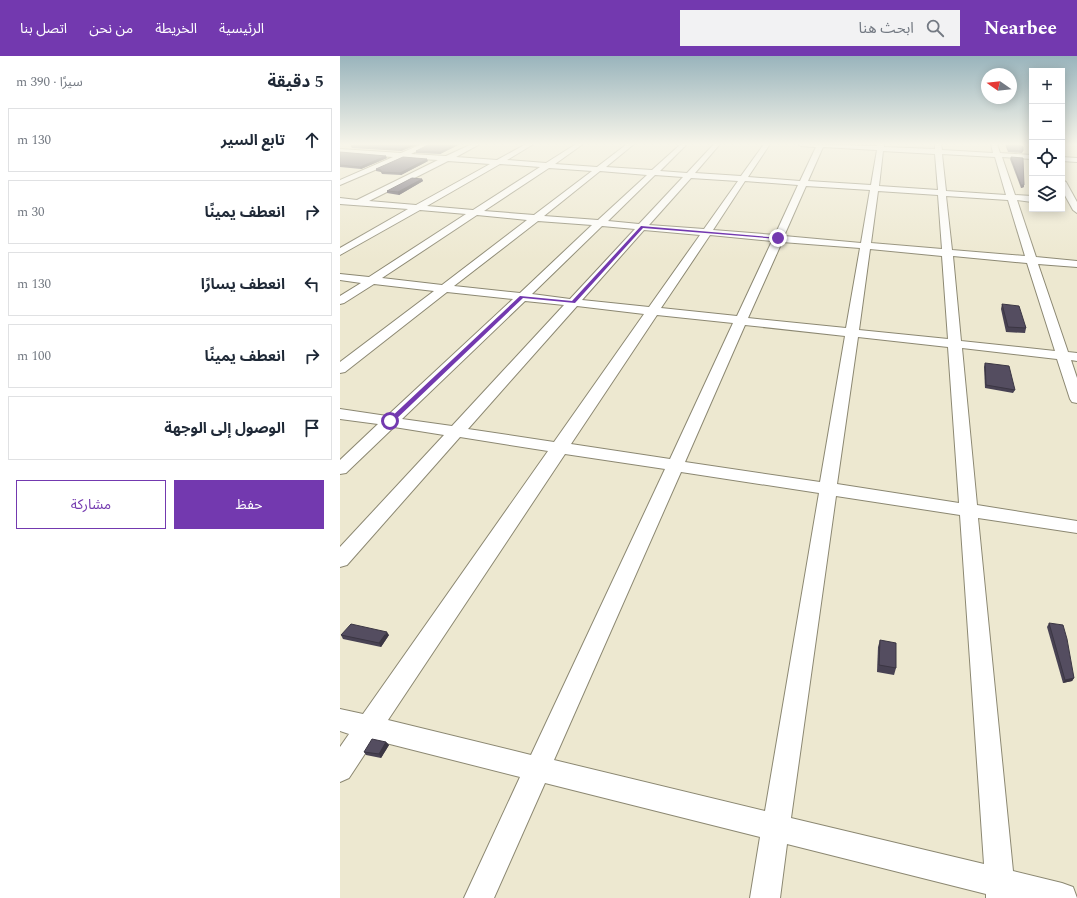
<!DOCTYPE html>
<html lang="ar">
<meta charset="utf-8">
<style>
:root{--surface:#fff;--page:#f2f2f3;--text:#1f2937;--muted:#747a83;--line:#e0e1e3;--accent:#7339af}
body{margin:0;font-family:Spectral,"Noto Sans Arabic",serif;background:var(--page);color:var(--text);direction:rtl}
.controls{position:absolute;right:12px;top:12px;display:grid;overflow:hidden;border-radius:0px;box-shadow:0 2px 10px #0003}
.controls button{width:36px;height:36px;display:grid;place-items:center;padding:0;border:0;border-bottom:1px solid var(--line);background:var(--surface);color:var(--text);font:20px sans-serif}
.compass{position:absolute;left:641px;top:12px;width:36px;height:36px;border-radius:50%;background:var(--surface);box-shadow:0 2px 10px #0003;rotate:284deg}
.stop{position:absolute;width:12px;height:12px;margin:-9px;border:3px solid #7339af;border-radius:50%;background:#fff}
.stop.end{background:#7339af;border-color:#fff;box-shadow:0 1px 4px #0008}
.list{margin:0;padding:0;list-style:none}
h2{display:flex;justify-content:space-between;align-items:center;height:52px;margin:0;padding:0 16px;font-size:17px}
h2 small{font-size:13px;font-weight:400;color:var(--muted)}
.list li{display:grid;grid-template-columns:26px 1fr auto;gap:12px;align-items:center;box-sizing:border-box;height:64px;margin:0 8px 8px;padding:0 8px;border:1px solid var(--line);border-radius:0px}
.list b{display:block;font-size:15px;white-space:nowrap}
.list em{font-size:13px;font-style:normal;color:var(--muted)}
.actions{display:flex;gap:8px;padding:12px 16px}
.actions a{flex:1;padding:9px 0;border:1px solid var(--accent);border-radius:0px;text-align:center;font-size:14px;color:var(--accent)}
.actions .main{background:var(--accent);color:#fff}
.icon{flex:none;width:22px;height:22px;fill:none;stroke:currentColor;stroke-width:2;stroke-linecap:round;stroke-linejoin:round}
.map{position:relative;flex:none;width:737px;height:842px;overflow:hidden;direction:ltr}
header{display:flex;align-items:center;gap:24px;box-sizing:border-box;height:56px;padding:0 20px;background:var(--accent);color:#fff}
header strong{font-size:19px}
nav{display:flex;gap:22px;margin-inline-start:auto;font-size:14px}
.search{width:280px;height:36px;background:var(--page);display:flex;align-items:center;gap:10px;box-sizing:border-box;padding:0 14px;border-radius:0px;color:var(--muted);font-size:15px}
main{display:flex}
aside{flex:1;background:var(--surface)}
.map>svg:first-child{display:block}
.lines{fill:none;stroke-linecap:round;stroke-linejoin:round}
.minor-casing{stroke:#8c8872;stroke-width:2}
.minor{fill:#fff;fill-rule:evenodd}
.wall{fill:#484253}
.shaded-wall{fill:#3b3643}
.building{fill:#544d60;stroke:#3b3643}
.route{fill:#7339af}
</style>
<header>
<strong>Nearbee</strong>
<div class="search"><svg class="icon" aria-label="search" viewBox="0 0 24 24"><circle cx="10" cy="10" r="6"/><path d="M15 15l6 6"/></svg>ابحث هنا</div>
<nav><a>الرئيسية</a><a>الخريطة</a><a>من نحن</a><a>اتصل بنا</a></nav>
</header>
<main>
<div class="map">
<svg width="737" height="842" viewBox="0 0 737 842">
<rect width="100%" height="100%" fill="#ede8d0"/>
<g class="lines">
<!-- minor casing -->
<g class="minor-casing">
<g id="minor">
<path d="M 82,88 L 90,88 L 71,98 L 106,100 L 132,88 L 139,88 L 138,89 L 116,101 L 157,104 L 186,88 L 193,88 L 192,89 L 167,104 L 206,107 L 236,88 L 243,88 L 215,108 L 257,111 L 287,88 L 294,88 L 266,111 L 312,114 L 341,88 L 347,88 L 320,115 L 347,117 L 374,88 L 380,88 L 355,117 L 401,120 L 424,88 L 430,88 L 408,121 L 460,125 L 476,91 L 461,90 L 458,88 L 537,90 L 538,88 L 544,88 L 544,91 L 595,93 L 595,88 L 601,88 L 602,94 L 653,97 L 651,88 L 657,88 L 660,97 L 692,99 L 692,103 L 662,101 L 675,139 L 692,140 L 692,146 L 677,144 L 696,201 L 737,205 L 737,211 L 698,208 L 728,296 L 737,297 L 737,305 L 731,304 L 737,322 L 737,347 L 732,346 L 730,343 L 717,303 L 622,292 L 637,449 L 737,465 L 737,477 L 638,462 L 673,815 L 722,827 L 733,831 L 737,842 L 646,842 L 646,838 L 447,788 L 440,842 L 410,842 L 420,781 L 205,727 L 154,842 L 124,842 L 180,721 L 34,684 L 9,722 L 0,726 L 0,691 L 9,678 L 0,675 L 0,653 L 23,658 L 208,395 L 120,381 L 7,509 L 0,511 L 0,491 L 104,379 L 54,371 L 6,417 L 0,418 L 0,404 L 38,368 L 0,363 L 0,353 L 47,360 L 173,243 L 107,236 L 5,316 L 0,317 L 0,306 L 94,235 L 34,228 L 4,247 L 0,248 L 0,240 L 21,227 L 0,224 L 0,218 L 29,221 L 126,158 L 80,154 L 0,199 L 0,192 L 68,153 L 0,148 L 0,142 L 17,144 L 98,104 L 63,102 L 0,129 L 0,124 L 53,101 L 0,97 L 0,93 L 61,97 ZM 483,91 L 537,94 L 531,129 L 468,125 ZM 543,95 L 595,98 L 598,134 L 539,130 ZM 602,98 L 655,101 L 666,139 L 606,135 ZM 108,105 L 150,108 L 76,149 L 29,145 ZM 160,108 L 200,111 L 133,154 L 87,150 ZM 209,112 L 252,115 L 194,159 L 144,155 ZM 260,115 L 307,119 L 258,164 L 204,160 ZM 315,119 L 343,121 L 299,168 L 268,165 ZM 351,122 L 398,125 L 364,173 L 309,169 ZM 405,125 L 458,129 L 435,179 L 373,174 ZM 466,130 L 530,134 L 521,187 L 444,180 ZM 538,135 L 598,139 L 602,193 L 531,187 ZM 606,140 L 668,144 L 685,200 L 612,194 ZM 137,159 L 187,164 L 102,229 L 42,222 ZM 198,165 L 252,169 L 180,237 L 114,230 ZM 262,170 L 295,173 L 230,243 L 192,238 ZM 304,174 L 360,179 L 309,251 L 242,244 ZM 370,179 L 432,185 L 397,260 L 321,252 ZM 442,186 L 520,192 L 506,272 L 408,262 ZM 530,193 L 602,200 L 608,283 L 519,274 ZM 613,200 L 687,207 L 715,295 L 621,285 ZM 185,245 L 224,249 L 112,370 L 62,363 ZM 237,250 L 304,258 L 214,386 L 128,373 ZM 317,259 L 393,267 L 330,403 L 231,388 ZM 405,269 L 505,280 L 480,426 L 345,406 ZM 518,281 L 608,291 L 619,447 L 497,428 ZM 225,398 L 325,413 L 191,699 L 48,664 ZM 341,416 L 479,437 L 425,755 L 214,704 ZM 496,440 L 620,459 L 644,808 L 451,762 Z"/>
<path d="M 722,101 L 737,102 L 737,106 L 722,105 Z"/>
<path d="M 722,124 L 726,126 L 737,146 L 737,157 L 733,154 L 722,134 Z"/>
</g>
</g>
<!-- minor -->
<use href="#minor" class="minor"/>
</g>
<!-- wall -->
<g class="wall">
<path d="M 16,88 L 79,88 L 61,95 L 12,92 L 11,90 Z"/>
<path d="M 90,88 L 120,88 L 100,98 L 76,97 L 76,95 Z"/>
<path d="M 665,88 L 678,88 L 683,95 L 682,97 L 668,96 Z"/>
<path d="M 0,96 L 47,102 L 21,113 L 0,111 Z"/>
<path d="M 671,101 L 684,129 L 684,131 L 681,132 L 670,103 Z"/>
<path d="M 88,105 L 61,119 L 42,118 L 41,116 L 36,115 L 36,113 Z"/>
<path d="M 82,123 L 83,125 L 59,139 L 47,137 L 47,135 Z"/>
<path d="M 662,248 L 686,272 L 685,277 L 666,276 L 661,253 Z"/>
<path d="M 645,307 L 675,334 L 673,337 L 645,332 L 644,311 Z"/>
<path d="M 709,567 L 734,622 L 732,625 L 723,627 L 707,571 Z"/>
<path d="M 1,579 L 49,579 L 41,591 L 3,583 Z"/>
<path d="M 540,584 L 556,612 L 554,619 L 537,616 L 538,591 Z"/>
<path d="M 46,686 L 49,689 L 41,702 L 26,699 L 24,696 Z"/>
</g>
<!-- shaded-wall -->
<g class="shaded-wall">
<path d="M 74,88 L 79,88 L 61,95 L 60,93 Z"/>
<path d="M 116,88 L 120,88 L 100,98 L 100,96 Z"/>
<path d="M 46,100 L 47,102 L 21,113 L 20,111 Z"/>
<path d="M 87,103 L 88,105 L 61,119 L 60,117 Z"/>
<path d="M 82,123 L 83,125 L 59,139 L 58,136 Z"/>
<path d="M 681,129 L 684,129 L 684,131 L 681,132 Z"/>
<path d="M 47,576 L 49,579 L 41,591 L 39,587 Z"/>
<path d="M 734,622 L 732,625 L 723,627 L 725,624 Z"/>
<path d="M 46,686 L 49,689 L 41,702 L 39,698 Z"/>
</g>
<!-- building -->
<g class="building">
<path d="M 16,88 L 74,88 L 60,93 L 11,90 Z"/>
<path d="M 90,88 L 116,88 L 100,96 L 76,95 Z"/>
<path d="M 666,88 L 678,88 L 683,91 L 683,95 L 668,94 Z"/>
<path d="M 0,96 L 46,100 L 20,111 L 0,109 Z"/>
<path d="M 63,101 L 87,103 L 60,117 L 41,116 L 41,114 L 36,113 Z"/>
<path d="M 671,101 L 683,102 L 684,129 L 681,129 Z"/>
<path d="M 72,122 L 82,123 L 58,136 L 47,135 Z"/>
<path d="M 662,248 L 679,250 L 686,272 L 668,271 Z"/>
<path d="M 645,307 L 669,310 L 675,334 L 646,329 Z"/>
<path d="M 709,567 L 723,569 L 727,583 L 734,622 L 725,624 Z"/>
<path d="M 11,568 L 47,576 L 39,587 L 1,579 Z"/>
<path d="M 540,584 L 556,587 L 556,612 L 539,609 Z"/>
<path d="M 32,683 L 46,686 L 39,698 L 24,696 Z"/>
</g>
<!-- sky -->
<linearGradient id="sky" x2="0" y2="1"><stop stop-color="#99b4bc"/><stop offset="0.43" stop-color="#f7f5ea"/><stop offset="1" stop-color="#f7f5ea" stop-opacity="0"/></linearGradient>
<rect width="737" height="205" fill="url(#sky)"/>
<!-- route -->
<path class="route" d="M 301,170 L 440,182 L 438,183 L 303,172 L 235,247 L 183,242 L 52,367 L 48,367 L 48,364 L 180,240 L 232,245 Z"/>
</svg>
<div class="controls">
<button>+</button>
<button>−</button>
<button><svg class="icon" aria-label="locate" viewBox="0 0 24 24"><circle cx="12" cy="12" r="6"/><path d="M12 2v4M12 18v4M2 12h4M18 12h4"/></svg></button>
<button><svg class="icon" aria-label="layers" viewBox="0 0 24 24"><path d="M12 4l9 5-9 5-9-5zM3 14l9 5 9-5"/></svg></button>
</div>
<svg class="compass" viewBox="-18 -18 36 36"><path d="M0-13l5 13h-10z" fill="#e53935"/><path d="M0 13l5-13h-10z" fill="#747a83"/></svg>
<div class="stop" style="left:50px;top:365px"></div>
<div class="stop end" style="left:438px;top:182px"></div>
</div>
<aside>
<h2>5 دقيقة<small>سيرًا · 390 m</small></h2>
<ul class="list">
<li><svg class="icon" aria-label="ahead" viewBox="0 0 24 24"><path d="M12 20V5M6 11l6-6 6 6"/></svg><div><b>تابع السير</b></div><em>130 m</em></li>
<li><svg class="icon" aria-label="right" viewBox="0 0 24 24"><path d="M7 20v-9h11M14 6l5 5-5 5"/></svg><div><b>انعطف يمينًا</b></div><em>30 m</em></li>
<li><svg class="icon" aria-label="left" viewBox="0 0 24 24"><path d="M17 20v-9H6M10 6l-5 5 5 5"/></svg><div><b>انعطف يسارًا</b></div><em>130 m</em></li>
<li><svg class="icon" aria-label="right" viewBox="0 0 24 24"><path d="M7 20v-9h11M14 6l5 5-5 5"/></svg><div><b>انعطف يمينًا</b></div><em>100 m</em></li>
<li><svg class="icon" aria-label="arrive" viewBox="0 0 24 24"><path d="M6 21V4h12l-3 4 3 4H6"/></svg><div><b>الوصول إلى الوجهة</b></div></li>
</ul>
<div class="actions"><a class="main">حفظ</a><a>مشاركة</a></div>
</aside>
</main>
